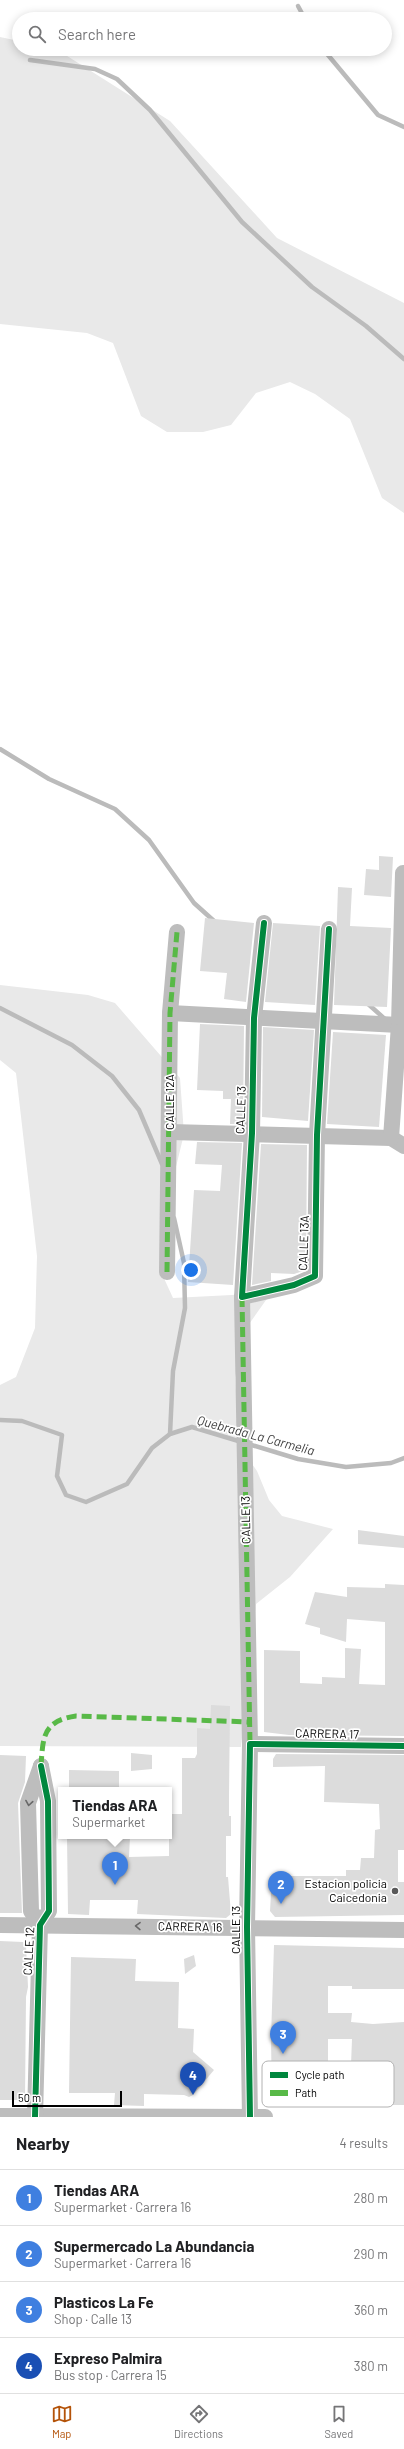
<!DOCTYPE html>
<meta charset="utf-8">
<style>
:root{--surface:#fff;--page:#f6f6f6;--text:#202124;--muted:#757577;--line:#e0e0e0;--accent:#b45309}
body{margin:0;font-family:Barlow,sans-serif;background:var(--page);color:var(--text)}
.scale{position:absolute;left:12px;bottom:10px;width:110px;box-sizing:border-box;padding-left:4px;border:2px solid #000;border-top:0;font-size:11px;line-height:14px;white-space:nowrap;color:#000;-webkit-text-stroke:3px #fff;paint-order:stroke}
.you{position:absolute;left:191px;top:1270px;width:14px;height:14px;margin:-10px;border:3px solid #fff;border-radius:50%;background:#1a73e8;box-shadow:0 0 0 6px #1a73e833}
.badge{display:grid;place-items:center;width:26px;height:26px;border-radius:50%;background:var(--accent);color:#fff;font-size:13px;font-weight:700}
.pin{position:absolute;translate:-50% -33px;filter:drop-shadow(0 1px 2px #0008)}
.pin::after{content:'';position:absolute;top:21px;width:14px;height:12px;background:inherit;clip-path:polygon(0 0,100% 0,50% 100%)}
.popup{position:absolute;left:58px;top:1787px;width:114px;height:52px;box-sizing:border-box;display:grid;place-content:center;border-radius:0px;background:var(--surface);filter:drop-shadow(0 1px 3px #0005);font-size:13px;white-space:nowrap;color:var(--muted)}
.popup b{font-size:15px;color:var(--text)}
.popup::after{content:'';position:absolute;left:50%;top:100%;margin-left:-8px;border:8px solid transparent;border-top-color:var(--surface)}
.list{margin:0;padding:0;list-style:none}
h2{display:flex;justify-content:space-between;align-items:center;height:52px;margin:0;padding:0 16px;font-size:17px}
h2 small{font-size:13px;font-weight:400;color:var(--muted)}
.list li{display:grid;grid-template-columns:26px 1fr auto;gap:12px;align-items:center;box-sizing:border-box;height:56px;padding:0 16px;border-top:1px solid var(--line)}
.list b{display:block;font-size:15px;white-space:nowrap}
.list p{margin:0;font-size:13px;white-space:nowrap;color:var(--muted)}
.list em{font-size:13px;font-style:normal;color:var(--muted)}
.icon{flex:none;width:22px;height:22px;fill:none;stroke:currentColor;stroke-width:2;stroke-linecap:round;stroke-linejoin:round}
.map{position:relative;flex:none;width:404px;height:2117px;overflow:hidden}
.search{position:absolute;background:var(--surface);box-shadow:0 2px 10px #0003;left:12px;right:12px;top:12px;height:44px;display:flex;align-items:center;gap:10px;box-sizing:border-box;padding:0 14px;border-radius:22px;color:var(--muted);font-size:15px}
.sheet{height:276px;background:var(--surface)}
nav{display:flex;justify-content:space-around;align-items:center;box-sizing:border-box;height:56px;border-top:1px solid var(--line);background:var(--surface);font-size:11px;color:var(--muted)}
nav a{display:grid;justify-items:center;gap:2px}
nav .on{color:var(--accent)}
.map>svg:first-child{display:block}
.green{fill:#e9e9e9}
.lines{fill:none;stroke-linecap:round;stroke-linejoin:round}
.stream{stroke:#bbb;stroke-width:4.5}
.building{fill:#dcdcdc;fill-rule:evenodd}
.street{stroke:#bdbdbd;stroke-width:16}
.quiet{stroke:#58b947;stroke-width:5;stroke-dasharray:10 5;stroke-linecap:butt}
.cycleway-casing{stroke:#fff;stroke-width:8}
.cycleway{stroke:#00873e;stroke-width:6}
.oneway{stroke:#686868}
.poi-dot{fill:#595959;stroke:#fff;stroke-width:1.5}
.labels{text-anchor:middle;stroke-width:3.5;stroke-linejoin:round;paint-order:stroke}
.street-label{font-size:12px;fill:#000;stroke:#fff}
.poi-label{font-size:12px;fill:#000;stroke:#fff;text-anchor:end}
.water-label{font-size:13px;font-style:italic;fill:#3f3f3f;stroke:#fff}
.key{fill:#fff;stroke:#b2b2b2;stroke-width:1}
.key-label{font-size:11px;fill:#000}
</style>
<div class="map">
<svg width="404" height="2117" viewBox="0 0 404 2117">
<rect width="100%" height="100%" fill="#fff"/>
<!-- green -->
<g class="green">
<path d="M 0,37 L 19,41 L 19,49 L 48,49 L 64,54 L 170,121 L 277,238 L 404,303 L 404,513 L 382,498 L 350,419 L 315,394 L 290,382 L 256,393 L 231,425 L 203,432 L 167,432 L 141,416 L 113,343 L 87,333 L 0,324 Z"/>
<path d="M 0,985 L 88,995 L 115,1003 L 180,1078 L 184,1134 L 166,1208 L 162,1274 L 173,1298 L 271,1293 L 247,1327 L 235,1377 L 238,1422 L 247,1457 L 257,1471 L 269,1500 L 282,1516 L 333,1529 L 290,1577 L 256,1604 L 241,1747 L 0,1746 L 0,1385 L 16,1377 L 35,1328 L 37,1256 L 16,1073 L 0,1060 Z"/>
</g>
<g class="lines">
<!-- stream -->
<g class="stream">
<path d="M 298,6 L 305,19"/>
<path d="M 323,49 L 378,115 L 404,127"/>
<path d="M 30,60 L 95,69 L 117,79 L 150,110 L 242,222 L 312,287 L 366,326 L 404,359"/>
<path d="M 0,749 L 49,779 L 115,809 L 149,840 L 194,903 L 214,921"/>
<path d="M 367,1003 L 386,1020"/>
<path d="M 0,1008 L 72,1045 L 112,1076 L 139,1110 L 162,1164"/>
<path d="M 0,1420 L 22,1421 L 62,1435 L 57,1476 L 66,1495 L 86,1502 L 127,1484 L 152,1448 L 170,1434 L 192,1427 L 298,1459 L 346,1467 L 391,1463 L 404,1458"/>
<path d="M 170,1434 L 173,1371 L 185,1308 L 184,1263 L 174,1218"/>
</g>
</g>
<!-- building -->
<g class="building">
<path d="M 379,856 L 393,857 L 391,897 L 364,895 L 366,869 L 379,870 Z"/>
<path d="M 338,887 L 352,888 L 350,926 L 391,928 L 387,1007 L 334,1005 Z"/>
<path d="M 205,918 L 254,923 L 246,1002 L 224,999 L 227,973 L 200,971 Z"/>
<path d="M 273,923 L 320,926 L 315,1005 L 265,1002 Z"/>
<path d="M 200,1024 L 244,1026 L 243,1124 L 230,1124 L 231,1099 L 223,1099 L 223,1091 L 197,1090 Z"/>
<path d="M 263,1027 L 314,1030 L 308,1121 L 262,1117 Z"/>
<path d="M 333,1032 L 386,1035 L 379,1127 L 327,1124 Z"/>
<path d="M 197,1142 L 242,1143 L 233,1285 L 188,1282 L 194,1190 L 220,1191 L 222,1165 L 195,1164 Z"/>
<path d="M 261,1144 L 307,1145 L 306,1270 L 294,1274 L 271,1273 L 271,1281 L 252,1285 Z"/>
<path d="M 358,1530 L 404,1536 L 404,1548 L 358,1544 Z"/>
<path d="M 385,1584 L 404,1585 L 404,1736 L 289,1735 L 264,1732 L 264,1650 L 300,1651 L 300,1683 L 322,1684 L 322,1677 L 345,1678 L 345,1648 L 361,1649 L 359,1684 L 385,1685 L 385,1622 L 347,1619 L 346,1642 L 320,1634 L 320,1628 L 305,1624 L 315,1592 L 347,1597 L 347,1587 L 385,1588 Z"/>
<path d="M 211,1705 L 230,1706 L 229,1797 L 229,1816 L 231,1816 L 231,1836 L 226,1836 L 226,1877 L 228,1877 L 231,1914 L 226,1918 L 137,1914 L 138,1900 L 90,1900 L 89,1915 L 68,1914 L 67,1836 L 130,1836 L 129,1857 L 169,1856 L 169,1814 L 182,1814 L 182,1758 L 195,1758 L 197,1754 L 197,1728 L 210,1729 Z"/>
<path d="M 131,1753 L 152,1755 L 152,1769 L 131,1771 Z"/>
<path d="M 276,1754 L 404,1755 L 404,1850 L 398,1850 L 398,1882 L 404,1882 L 404,1915 L 275,1917 L 270,1911 L 272,1876 L 346,1876 L 346,1870 L 360,1870 L 361,1858 L 374,1858 L 375,1830 L 380,1829 L 379,1804 L 324,1802 L 325,1766 L 273,1767 L 273,1759 Z"/>
<path d="M 0,1755 L 26,1756 L 25,1782 L 18,1803 L 22,1913 L 0,1913 Z"/>
<path d="M 69,1770 L 119,1771 L 119,1790 L 69,1790 Z"/>
<path d="M 0,1941 L 23,1942 L 26,1945 L 28,1987 L 26,1997 L 25,2100 L 0,2100 Z"/>
<path d="M 274,1945 L 404,1948 L 404,1989 L 352,1989 L 352,1986 L 328,1986 L 328,2013 L 352,2013 L 351,2022 L 373,2024 L 404,2022 L 404,2105 L 286,2105 L 286,2103 L 272,2103 L 271,2038 ZM 328,2039 L 352,2039 L 351,2065 L 328,2065 Z"/>
<path d="M 194,1955 L 196,1966 L 185,1974 L 184,1959 Z"/>
<path d="M 71,1957 L 136,1959 L 135,1981 L 179,1982 L 178,2028 L 194,2029 L 193,2052 L 214,2070 L 193,2095 L 189,2097 L 184,2095 L 144,2094 L 144,2106 L 114,2105 L 115,2093 L 69,2093 Z"/>
</g>
<g class="lines">
<!-- street -->
<g class="street">
<path d="M 170,1013 L 399,1025"/>
<path d="M 170,1132 L 391,1138 L 404,1146"/>
<path d="M 391,1138 L 399,1025 L 403,873"/>
<path d="M 167,1272 L 170,1013 L 177,932"/>
<path d="M 242,1297 L 294,1285 L 315,1276 L 317,1135 L 329,929"/>
<path d="M 250,1744 L 404,1746"/>
<path d="M 0,1925 L 404,1930"/>
<path d="M 40,1925 L 31,1911 L 28,1803 L 41,1766"/>
<path d="M 0,2116 L 265,2117"/>
<path d="M 35,2117 L 40,1925 L 49,1911 L 48,1801 L 41,1766"/>
<path d="M 250,2117 L 247,1927 L 250,1744 L 242,1297 L 252,1133 L 254,1018 L 264,923"/>
</g>
<!-- quiet -->
<g class="quiet">
<path d="M 167,1272 L 170,1013 L 177,932"/>
<path d="M 242,1297 L 250,1744"/>
<path d="M 41,1766 C 43,1736 43,1721 76,1716 L 250,1722"/>
</g>
<!-- cycleway casing -->
<g class="cycleway-casing">
<g id="cycleway">
<path d="M 264,923 L 254,1018 L 252,1133 L 242,1297 L 294,1285 L 315,1276 L 317,1135 L 329,929"/>
<path d="M 35,2117 L 40,1925 L 49,1911 L 48,1801 L 41,1766"/>
<path d="M 250,2117 L 247,1927 L 250,1744 L 404,1746"/>
</g>
</g>
<!-- cycleway -->
<use href="#cycleway" class="cycleway"/>
</g>
<!-- one-way arrows -->
<defs><path id="oneway-chevron" d="M-2-3.5L2.5 0L-2 3.5" fill="none" stroke-width="1.6" stroke-linecap="round" stroke-linejoin="round"/></defs>
<g class="oneway">
<use href="#oneway-chevron" transform="translate(29 1803) rotate(99)"/>
<use href="#oneway-chevron" transform="translate(138 1926) rotate(-179)"/>
</g>
<!-- markers -->
<circle class="poi-dot" cx="395" cy="1891" r="4"/>
<g class="labels">
<!-- street labels -->
<g class="street-label">
<text transform="translate(170 1102) rotate(-90)" y="4">CALLE 12A</text>
<text transform="translate(241 1110) rotate(-88)" y="4">CALLE 13</text>
<text transform="translate(304 1243) rotate(-88)" y="4">CALLE 13A</text>
<text transform="translate(246 1520) rotate(-91)" y="4">CALLE 13</text>
<text transform="translate(327 1734) rotate(1)" y="4">CARRERA 17</text>
<text transform="translate(190 1927) rotate(1)" y="4">CARRERA 16</text>
<text transform="translate(236 1930) rotate(-90)" y="4">CALLE 13</text>
<text transform="translate(29 1951) rotate(-87)" y="4">CALLE 12</text>
</g>
<!-- poi labels -->
<g class="poi-label">
<text x="387" y="1888">Estacion policia<tspan x="387" dy="14">Caicedonia</tspan></text>
</g>
<!-- water labels -->
<g class="water-label">
<text transform="translate(256 1435) rotate(15)" y="5">Quebrada La Carmelia</text>
</g>
</g>
<!-- legend -->
<rect x="262" y="2061" width="132" height="46" rx="6" class="key"/>
<rect x="270" y="2072" width="18" height="6" fill="#00873e"/>
<rect x="270" y="2090" width="18" height="6" fill="#58b947"/>
<g class="key-label">
<text x="295" y="2079">Cycle path</text>
<text x="295" y="2097">Path</text>
</g>
</svg>
<div class="scale">50 m</div>
<div class="you"></div>
<div class="pin badge" style="left:115px;top:1885px;background:#3f7fe0">1</div>
<div class="popup"><b>Tiendas ARA</b>Supermarket</div>
<div class="pin badge" style="left:281px;top:1904px;background:#3f7fe0">2</div>
<div class="pin badge" style="left:283px;top:2054px;background:#3f7fe0">3</div>
<div class="pin badge" style="left:193px;top:2095px;background:#1a4fb4">4</div>
<div class="search"><svg class="icon" aria-label="search" viewBox="0 0 24 24"><circle cx="10" cy="10" r="6"/><path d="M15 15l6 6"/></svg>Search here</div>
</div>
<section class="sheet">
<h2>Nearby<small>4 results</small></h2>
<ul class="list">
<li><span class="badge" style="background:#3f7fe0">1</span><div><b>Tiendas ARA</b><p>Supermarket · Carrera 16</p></div><em>280 m</em></li>
<li><span class="badge" style="background:#3f7fe0">2</span><div><b>Supermercado La Abundancia</b><p>Supermarket · Carrera 16</p></div><em>290 m</em></li>
<li><span class="badge" style="background:#3f7fe0">3</span><div><b>Plasticos La Fe</b><p>Shop · Calle 13</p></div><em>360 m</em></li>
<li><span class="badge" style="background:#1a4fb4">4</span><div><b>Expreso Palmira</b><p>Bus stop · Carrera 15</p></div><em>380 m</em></li>
</ul>
</section>
<nav>
<a class="on"><svg class="icon" aria-label="map" viewBox="0 0 24 24"><path d="M3 6l6-2 6 2 6-2v14l-6 2-6-2-6 2zM9 4v14M15 6v14"/></svg>Map</a>
<a><svg class="icon" aria-label="directions" viewBox="0 0 24 24"><path d="M12 3l9 9-9 9-9-9zM9 14v-3h6M13 9l2 2-2 2"/></svg>Directions</a>
<a><svg class="icon" aria-label="saved" viewBox="0 0 24 24"><path d="M7 4h10v16l-5-4-5 4z"/></svg>Saved</a>
</nav>
